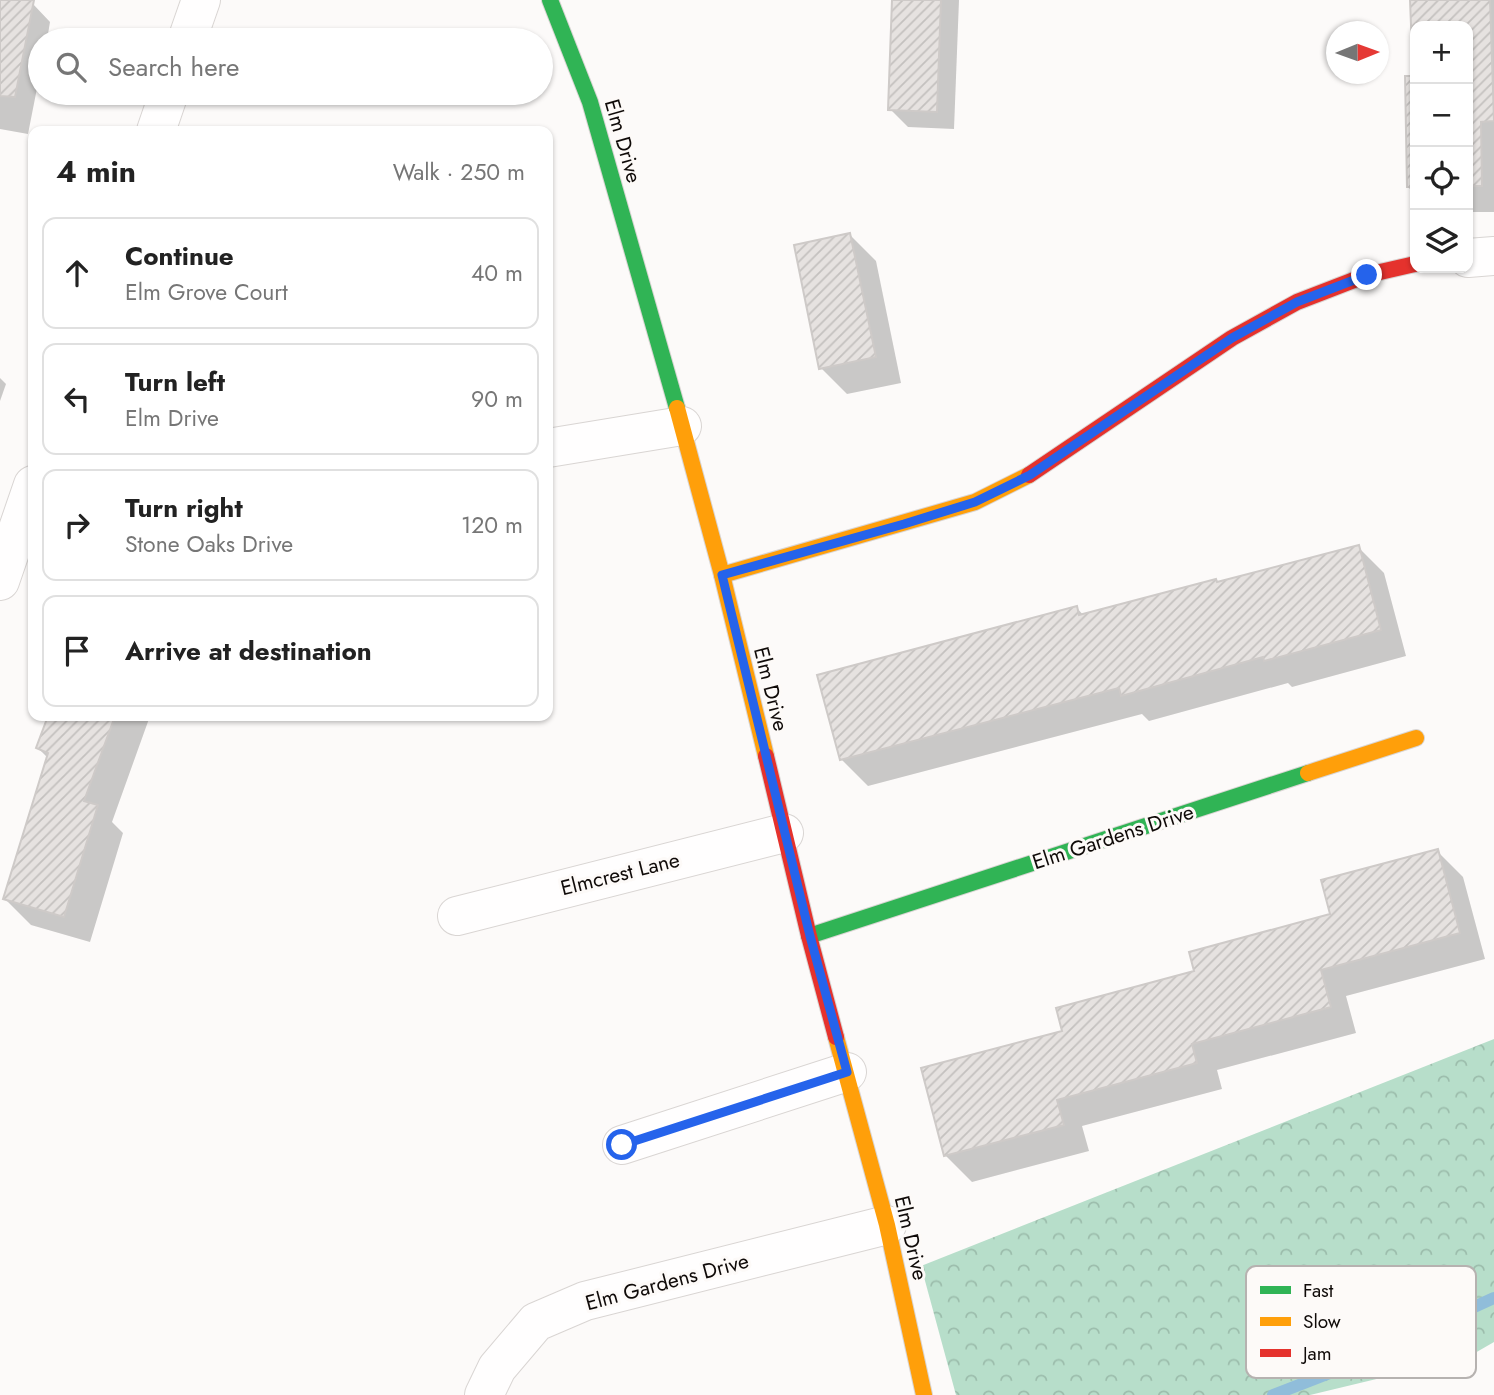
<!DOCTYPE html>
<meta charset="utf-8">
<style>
:root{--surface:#fff;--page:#f6f6f6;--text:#222;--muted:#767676;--line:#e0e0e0}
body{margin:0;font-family:Jost,sans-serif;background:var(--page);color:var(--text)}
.controls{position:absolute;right:21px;top:21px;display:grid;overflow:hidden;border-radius:14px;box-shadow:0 2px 5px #0004}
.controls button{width:63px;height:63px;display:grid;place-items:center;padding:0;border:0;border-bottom:2px solid var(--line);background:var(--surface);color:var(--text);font:35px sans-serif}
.compass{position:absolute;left:1326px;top:21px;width:63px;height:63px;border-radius:50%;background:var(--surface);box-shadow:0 2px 5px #0004;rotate:89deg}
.stop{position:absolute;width:21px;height:21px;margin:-16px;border:5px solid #2563eb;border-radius:50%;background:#fff}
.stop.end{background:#2563eb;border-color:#fff;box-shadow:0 2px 7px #0008}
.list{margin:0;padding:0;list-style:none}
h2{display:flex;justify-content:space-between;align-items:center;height:91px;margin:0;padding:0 28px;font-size:30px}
h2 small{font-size:23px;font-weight:400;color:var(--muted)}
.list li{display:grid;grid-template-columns:46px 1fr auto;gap:21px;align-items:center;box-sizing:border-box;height:112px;margin:0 14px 14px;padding:0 14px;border:2px solid var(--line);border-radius:14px}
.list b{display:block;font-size:26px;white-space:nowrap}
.list p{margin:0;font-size:23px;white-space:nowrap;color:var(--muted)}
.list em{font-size:23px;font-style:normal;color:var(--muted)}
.icon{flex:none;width:38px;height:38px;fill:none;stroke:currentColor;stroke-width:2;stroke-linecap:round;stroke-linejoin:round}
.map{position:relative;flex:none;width:1494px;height:1395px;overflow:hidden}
.search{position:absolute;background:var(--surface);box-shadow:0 2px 5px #0004;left:28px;top:28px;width:525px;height:77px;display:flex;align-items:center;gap:18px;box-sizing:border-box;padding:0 24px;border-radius:38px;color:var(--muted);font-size:26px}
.panel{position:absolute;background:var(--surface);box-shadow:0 2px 5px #0004;left:28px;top:126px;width:525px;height:595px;border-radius:14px}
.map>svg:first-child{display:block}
.forest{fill:url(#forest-crowns)}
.shadow{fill:#0003}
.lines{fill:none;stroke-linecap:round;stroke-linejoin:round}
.stream{stroke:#90bdda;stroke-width:12}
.building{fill:url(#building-hatch);stroke:#cecac8;stroke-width:2}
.street-casing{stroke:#d9d5d3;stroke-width:40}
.fast-casing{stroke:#d9d5d3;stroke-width:18}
.slow-casing{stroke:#d9d5d3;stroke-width:18}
.jam-casing{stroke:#d9d5d3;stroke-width:18}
.street{stroke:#fffefe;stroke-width:38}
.fast{stroke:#30b455;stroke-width:16}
.slow{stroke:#ff9f0a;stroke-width:16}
.jam{stroke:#e5322d;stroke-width:16}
.route{stroke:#2563eb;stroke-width:9}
.labels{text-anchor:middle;stroke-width:6;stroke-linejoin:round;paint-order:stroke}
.street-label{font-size:21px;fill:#0f0a08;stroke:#fdfaf8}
.key{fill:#fdfaf8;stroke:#b6b2b0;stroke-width:2}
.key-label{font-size:19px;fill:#0f0a08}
</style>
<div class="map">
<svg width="1494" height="1395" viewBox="0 0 1494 1395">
<defs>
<pattern id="forest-crowns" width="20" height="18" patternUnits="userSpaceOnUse" patternTransform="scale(1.75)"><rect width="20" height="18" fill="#b7deca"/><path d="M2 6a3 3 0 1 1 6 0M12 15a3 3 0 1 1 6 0" fill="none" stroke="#9cbdac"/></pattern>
<pattern id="building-hatch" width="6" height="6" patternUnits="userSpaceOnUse" patternTransform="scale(1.75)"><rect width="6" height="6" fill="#e6e2e0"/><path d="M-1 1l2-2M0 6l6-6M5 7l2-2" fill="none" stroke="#c4c1bf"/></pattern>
</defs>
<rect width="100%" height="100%" fill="#fcfaf9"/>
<!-- forest -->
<path class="forest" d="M 1494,1039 L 1494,1342 L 1468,1357 L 1310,1395 L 956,1395 L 921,1266 Z"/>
<!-- shadow -->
<g class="shadow">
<path d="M 0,0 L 33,4 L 50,22 L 47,40 L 40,40 L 40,73 L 28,134 L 0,129 Z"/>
<path d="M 894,0 L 959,0 L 954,129 L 908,127 L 890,109 Z"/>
<path d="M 1412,0 L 1494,0 L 1494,212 L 1468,212 L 1468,26 L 1415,26 L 1415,76 Z"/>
<path d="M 1406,77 L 1415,77 L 1415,194 L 1408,187 Z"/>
<path d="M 850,235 L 876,261 L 901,383 L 847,394 L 821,368 Z"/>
<path d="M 0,378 L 6,384 L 0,401 Z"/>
<path d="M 1358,547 L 1384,573 L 1406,656 L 1292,687 L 1288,683 L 1149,721 L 1142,714 L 868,786 L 842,760 L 1077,608 L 1084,616 L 1218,584 Z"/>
<path d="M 49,716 L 150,716 L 112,822 L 123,833 L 90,942 L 31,925 L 5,899 L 48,758 L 38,748 Z"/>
<path d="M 1437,851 L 1463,877 L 1485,959 L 1346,996 L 1356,1033 L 1217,1070 L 1222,1089 L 1082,1126 L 1089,1151 L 972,1182 L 945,1155 L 1064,1032 L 1332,915 Z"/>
</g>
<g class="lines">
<!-- stream -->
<path class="stream" d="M 1273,1395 L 1330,1373 L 1494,1298"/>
</g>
<!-- building -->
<g class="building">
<path d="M 0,0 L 34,0 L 15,97 L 0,96 Z"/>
<path d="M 892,0 L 941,0 L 937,112 L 888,110 Z"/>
<path d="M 1410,0 L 1490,0 L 1494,121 L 1481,122 L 1482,186 L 1468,186 L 1468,26 L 1415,26 L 1415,187 L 1407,187 L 1405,76 L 1413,76 Z"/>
<path d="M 850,233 L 876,357 L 819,369 L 794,245 Z"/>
<path d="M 1359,545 L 1381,630 L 1264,661 L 1263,657 L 1121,696 L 1119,688 L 840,760 L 817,675 L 1077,606 L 1079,615 L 1216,579 L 1217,582 Z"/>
<path d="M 48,716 L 115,716 L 84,801 L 98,805 L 64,917 L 3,899 L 48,753 L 36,748 Z"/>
<path d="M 1438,849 L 1460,933 L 1321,970 L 1331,1007 L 1192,1044 L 1197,1063 L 1057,1100 L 1064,1125 L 944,1156 L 921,1068 L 1062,1031 L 1056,1008 L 1194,971 L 1189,952 L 1330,914 L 1321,880 Z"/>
</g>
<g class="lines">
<!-- street casing -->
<g class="street-casing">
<g id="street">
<path d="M 187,40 L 201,0"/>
<path d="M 156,131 L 169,93"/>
<path d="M 1468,258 L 1494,256"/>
<path d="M 548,448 L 682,426"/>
<path d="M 0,581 L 33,485"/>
<path d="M 457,916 L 784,833"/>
<path d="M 622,1145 L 847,1072"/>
<path d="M 484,1395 L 497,1368 L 536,1322 L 585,1301 L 887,1225"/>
</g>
</g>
<!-- fast casing -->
<g class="fast-casing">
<g id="fast">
<path d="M 550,0 L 590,102 L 677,408"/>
<path d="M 809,936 L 1308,773"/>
</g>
</g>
<!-- slow casing -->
<g class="slow-casing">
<g id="slow">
<path d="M 677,408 L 722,575 L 766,756"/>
<path d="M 722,575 L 975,502 L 1029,475"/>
<path d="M 1308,773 L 1416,738"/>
<path d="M 836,1037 L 887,1225 L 924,1395"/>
</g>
</g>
<!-- jam casing -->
<g class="jam-casing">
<g id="jam">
<path d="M 1029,475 L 1232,338 L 1297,302 L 1367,275 L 1415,264"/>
<path d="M 766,756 L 809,936 L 836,1037"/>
</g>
</g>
<!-- street -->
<use href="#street" class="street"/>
<!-- fast -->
<use href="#fast" class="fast"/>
<!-- slow -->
<use href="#slow" class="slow"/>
<!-- jam -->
<use href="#jam" class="jam"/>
</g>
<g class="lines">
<!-- route -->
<path class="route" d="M 622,1145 L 847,1072 L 810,936 L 722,575 L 904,524 L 975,502 L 1030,475 L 1232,338 L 1297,302 L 1367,275"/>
</g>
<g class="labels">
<!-- street labels -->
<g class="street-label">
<text transform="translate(623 141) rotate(74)" y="7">Elm Drive</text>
<text transform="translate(771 689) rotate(76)" y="7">Elm Drive</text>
<text transform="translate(1113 837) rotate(-18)" y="7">Elm Gardens Drive</text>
<text transform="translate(620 874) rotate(-14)" y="7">Elmcrest Lane</text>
<text transform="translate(911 1238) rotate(77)" y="7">Elm Drive</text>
<text transform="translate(667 1282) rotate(-15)" y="7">Elm Gardens Drive</text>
</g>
</g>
<!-- legend -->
<rect x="1246" y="1266" width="230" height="112" rx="10" class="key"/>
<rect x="1260" y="1286" width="31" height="8" fill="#30b455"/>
<rect x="1260" y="1317" width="31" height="9" fill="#ff9f0a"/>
<rect x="1260" y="1349" width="31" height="8" fill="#e5322d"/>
<g class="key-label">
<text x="1303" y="1297">Fast</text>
<text x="1303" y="1328">Slow</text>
<text x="1303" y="1360">Jam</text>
</g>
</svg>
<div class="controls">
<button>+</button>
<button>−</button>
<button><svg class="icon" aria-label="locate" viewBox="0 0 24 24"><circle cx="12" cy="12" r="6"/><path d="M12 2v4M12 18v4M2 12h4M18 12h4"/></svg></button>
<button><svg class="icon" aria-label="layers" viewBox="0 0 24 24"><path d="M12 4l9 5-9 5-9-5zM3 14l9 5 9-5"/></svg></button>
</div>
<svg class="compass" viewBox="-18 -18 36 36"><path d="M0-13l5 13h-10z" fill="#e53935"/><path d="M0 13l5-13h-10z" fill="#767676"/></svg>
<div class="stop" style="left:622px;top:1145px"></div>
<div class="stop end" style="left:1367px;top:275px"></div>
<div class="search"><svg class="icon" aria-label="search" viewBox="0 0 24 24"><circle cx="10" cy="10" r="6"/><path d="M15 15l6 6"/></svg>Search here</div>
<section class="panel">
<h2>4 min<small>Walk · 250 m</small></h2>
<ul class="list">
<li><svg class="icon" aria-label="ahead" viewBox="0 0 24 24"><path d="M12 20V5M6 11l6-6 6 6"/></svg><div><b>Continue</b><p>Elm Grove Court</p></div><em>40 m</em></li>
<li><svg class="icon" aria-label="left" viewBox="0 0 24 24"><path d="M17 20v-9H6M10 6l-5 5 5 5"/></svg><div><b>Turn left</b><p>Elm Drive</p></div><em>90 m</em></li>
<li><svg class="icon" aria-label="right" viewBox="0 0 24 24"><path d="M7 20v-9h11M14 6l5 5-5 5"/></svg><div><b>Turn right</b><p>Stone Oaks Drive</p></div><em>120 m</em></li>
<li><svg class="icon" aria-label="arrive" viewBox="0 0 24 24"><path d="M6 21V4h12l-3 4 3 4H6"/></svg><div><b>Arrive at destination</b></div></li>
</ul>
</section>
</div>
